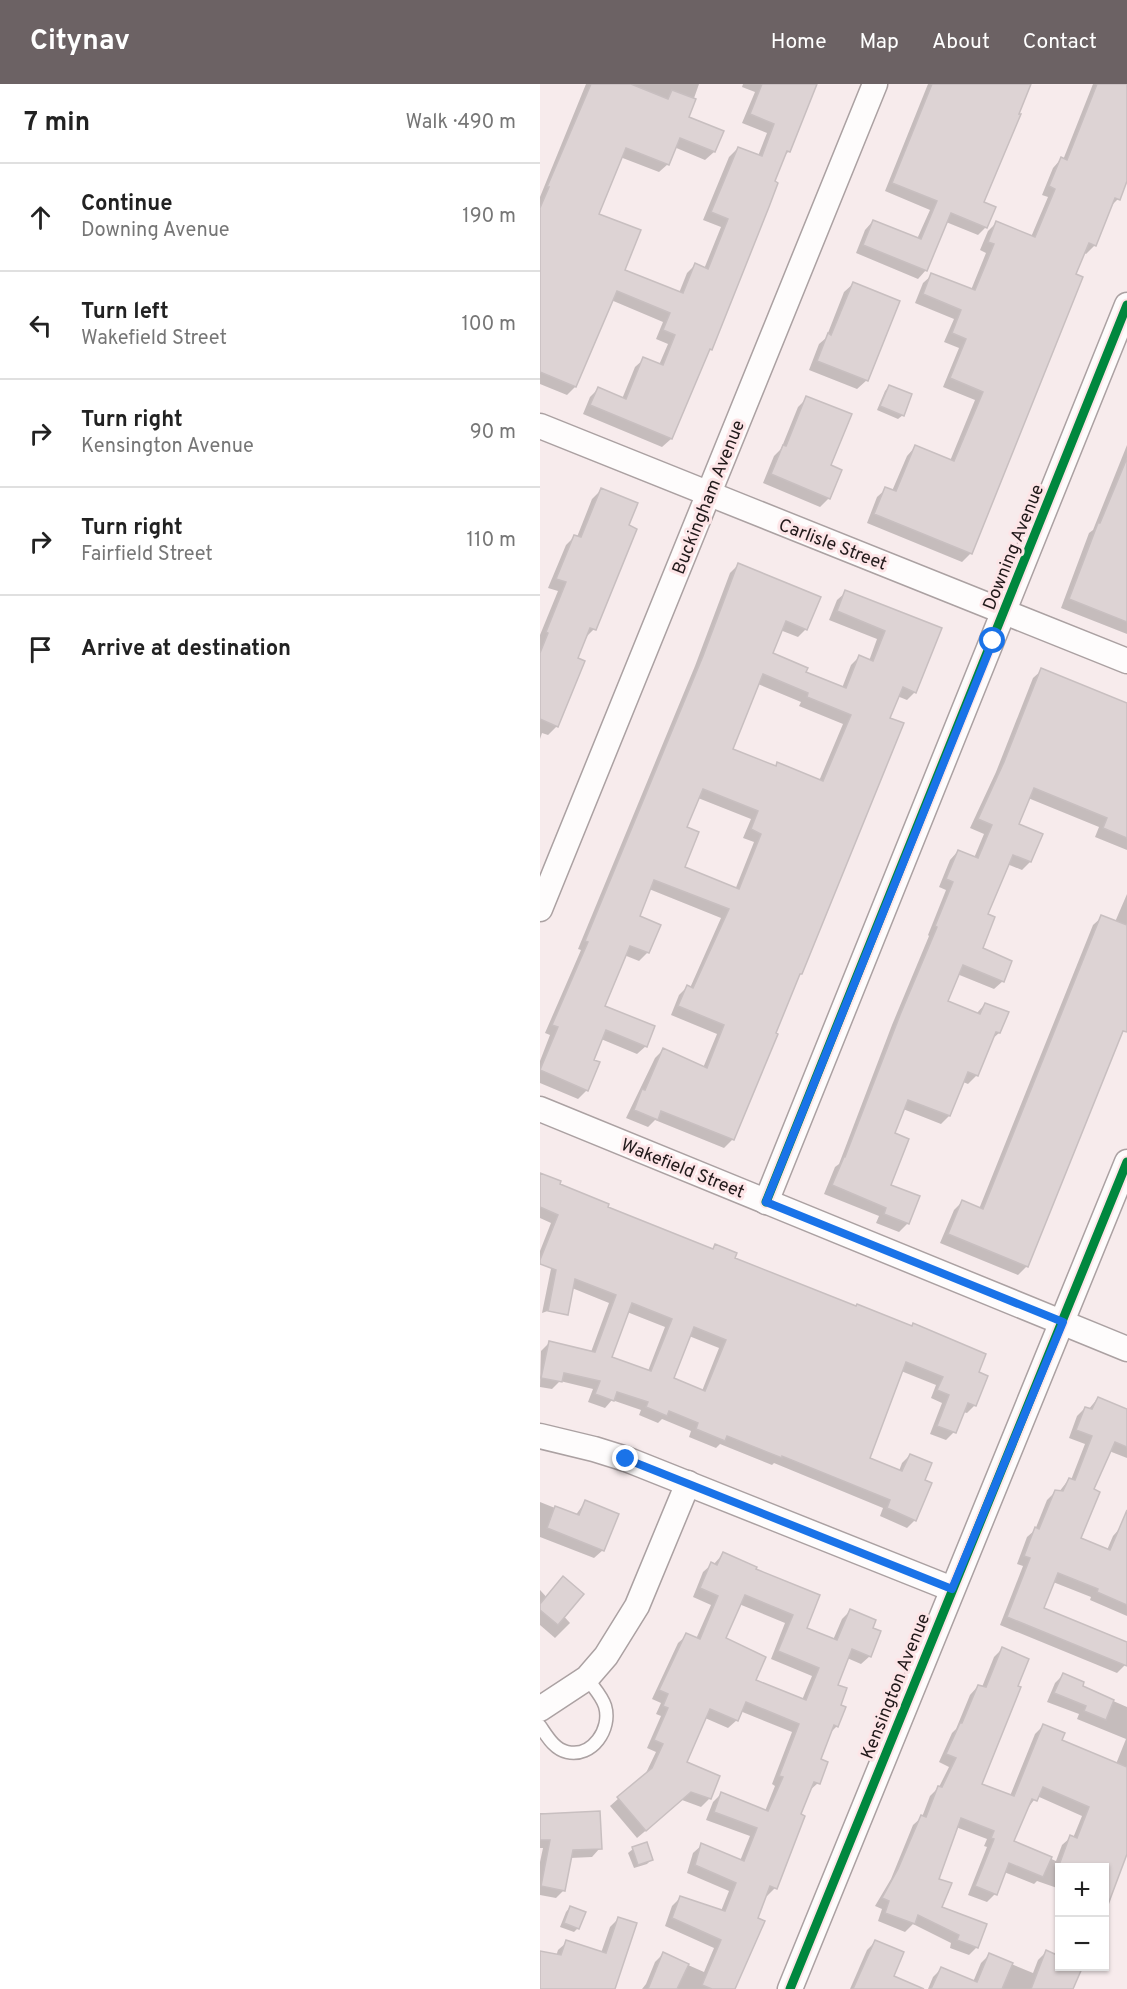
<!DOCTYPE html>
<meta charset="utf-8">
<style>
:root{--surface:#fff;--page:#f6f6f6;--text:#222;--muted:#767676;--line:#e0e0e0;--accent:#6c6264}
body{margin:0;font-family:Overpass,sans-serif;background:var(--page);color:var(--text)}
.controls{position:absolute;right:18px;bottom:18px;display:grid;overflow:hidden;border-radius:0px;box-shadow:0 2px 4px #0004}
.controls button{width:54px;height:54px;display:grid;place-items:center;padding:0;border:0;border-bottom:2px solid var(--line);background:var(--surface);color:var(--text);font:30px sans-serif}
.stop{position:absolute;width:18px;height:18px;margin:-14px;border:4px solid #1a73e8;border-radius:50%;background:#fff}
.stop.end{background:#1a73e8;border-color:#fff;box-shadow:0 2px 6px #0008}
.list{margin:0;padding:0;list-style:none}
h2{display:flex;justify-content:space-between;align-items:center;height:78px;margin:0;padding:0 24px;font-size:26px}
h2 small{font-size:20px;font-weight:400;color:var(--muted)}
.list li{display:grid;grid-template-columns:39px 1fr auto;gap:18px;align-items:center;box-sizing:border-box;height:108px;padding:0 24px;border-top:2px solid var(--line)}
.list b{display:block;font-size:22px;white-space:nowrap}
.list p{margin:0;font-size:20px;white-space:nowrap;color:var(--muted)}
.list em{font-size:20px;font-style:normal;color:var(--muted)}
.icon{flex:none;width:33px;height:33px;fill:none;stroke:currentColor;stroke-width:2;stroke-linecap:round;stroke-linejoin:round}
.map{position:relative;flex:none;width:587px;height:1905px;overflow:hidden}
header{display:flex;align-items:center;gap:36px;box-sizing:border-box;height:84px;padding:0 30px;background:var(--accent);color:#fff}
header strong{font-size:28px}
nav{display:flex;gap:33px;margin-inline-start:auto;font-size:21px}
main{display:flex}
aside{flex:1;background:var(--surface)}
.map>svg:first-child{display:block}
.shadow{fill:#0003;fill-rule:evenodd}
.building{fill:#ddd3d4;stroke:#c8bfc0;stroke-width:1.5;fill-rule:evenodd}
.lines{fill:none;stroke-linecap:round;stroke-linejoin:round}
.lane-casing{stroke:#aba1a2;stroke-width:15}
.street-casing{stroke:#aba1a2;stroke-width:27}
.lane{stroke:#fefcfc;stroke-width:12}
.street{stroke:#fefcfc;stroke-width:24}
.cycleway-casing{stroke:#fde5e7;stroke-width:13}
.cycleway{stroke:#00873e;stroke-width:9}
.route{stroke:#1a73e8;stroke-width:8}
.labels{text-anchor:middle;stroke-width:6;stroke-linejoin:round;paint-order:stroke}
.street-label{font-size:18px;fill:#21191a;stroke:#fde5e7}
</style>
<header>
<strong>Citynav</strong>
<nav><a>Home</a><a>Map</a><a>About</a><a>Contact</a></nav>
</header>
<main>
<aside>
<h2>7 min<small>Walk · 490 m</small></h2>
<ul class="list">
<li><svg class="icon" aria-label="ahead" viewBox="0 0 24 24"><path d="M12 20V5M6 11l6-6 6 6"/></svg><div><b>Continue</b><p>Downing Avenue</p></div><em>190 m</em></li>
<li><svg class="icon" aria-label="left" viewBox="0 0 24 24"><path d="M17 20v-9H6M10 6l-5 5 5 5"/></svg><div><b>Turn left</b><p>Wakefield Street</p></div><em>100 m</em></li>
<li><svg class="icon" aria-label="right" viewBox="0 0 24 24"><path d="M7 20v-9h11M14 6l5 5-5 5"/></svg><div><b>Turn right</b><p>Kensington Avenue</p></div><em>90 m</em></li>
<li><svg class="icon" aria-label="right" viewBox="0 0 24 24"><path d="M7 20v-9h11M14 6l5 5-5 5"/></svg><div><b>Turn right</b><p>Fairfield Street</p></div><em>110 m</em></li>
<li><svg class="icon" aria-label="arrive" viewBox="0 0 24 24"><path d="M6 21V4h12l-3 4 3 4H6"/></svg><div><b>Arrive at destination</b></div></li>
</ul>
</aside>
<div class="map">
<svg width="587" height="1905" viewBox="0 0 587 1905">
<rect width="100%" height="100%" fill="#f7ebec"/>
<!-- shadow -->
<g class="shadow">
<path d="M 46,0 L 159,0 L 147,34 L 182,48 L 174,68 L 165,76 L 134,63 L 128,80 L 119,88 L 80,73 L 57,130 L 83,186 L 139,209 L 147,189 L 155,181 L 164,185 L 181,143 L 163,136 L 189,73 L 198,64 L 218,72 L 227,49 L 202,39 L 215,8 L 202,3 L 203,0 L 276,0 L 249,67 L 243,73 L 171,265 L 166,270 L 131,355 L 122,363 L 43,330 L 50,313 L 58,305 L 82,315 L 95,283 L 104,275 L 119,281 L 128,260 L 116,255 L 123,238 L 71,216 L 35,303 L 27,311 L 0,300 L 0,113 Z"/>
<path d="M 388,0 L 489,0 L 442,118 L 446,143 L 438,151 L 406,138 L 386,186 L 378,195 L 316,169 L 325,146 L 333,137 L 377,155 L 390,126 L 345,107 Z"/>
<path d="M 553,0 L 587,0 L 587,82 L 584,89 L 587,90 L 587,94 L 578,115 L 570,123 L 555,161 L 546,170 L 543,168 L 431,469 L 422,478 L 327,439 L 337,413 L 346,405 L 352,407 L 367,372 L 375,363 L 410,377 L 435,316 L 403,303 L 419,264 L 404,258 L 414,235 L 375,219 L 383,199 L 392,191 L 431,206 L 446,169 L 440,166 L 448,147 L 457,138 L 491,153 L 508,113 L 502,111 L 513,84 L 521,75 L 523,76 Z"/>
<path d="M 314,199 L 327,296 L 317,305 L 269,286 L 279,260 L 286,254 L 304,208 Z"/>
<path d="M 349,302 L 363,331 L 358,335 L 337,326 L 345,307 Z"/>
<path d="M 267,314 L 289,382 L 289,414 L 280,423 L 223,399 L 234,372 L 241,365 L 258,323 Z"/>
<path d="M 587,361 L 587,550 L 521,524 L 549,449 L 553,446 Z"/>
<path d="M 61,406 L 54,545 L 45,554 L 36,575 L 17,642 L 8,651 L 2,649 L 0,655 L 0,551 L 18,507 L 8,504 L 26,461 L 35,452 L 37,453 L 52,415 Z"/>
<path d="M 198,481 L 266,545 L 258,553 L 240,546 L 231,570 L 264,589 L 302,604 L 311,581 L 319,573 L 329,577 L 337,555 L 289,536 L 297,516 L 306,508 L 400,545 L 375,608 L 367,616 L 357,612 L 258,892 L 234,949 L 236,951 L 192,1056 L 184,1064 L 115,1036 L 108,1043 L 86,1034 L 115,974 L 123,966 L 163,984 L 177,950 L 131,931 L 139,911 L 147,903 L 150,904 L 181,834 L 109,805 L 98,833 L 108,868 L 99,877 L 84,871 L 63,922 L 106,962 L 97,970 L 61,955 L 52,977 L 47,1006 L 38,1015 L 0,999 L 0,977 L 10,951 L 5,949 L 41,866 L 38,865 L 155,582 L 190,489 ZM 218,600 L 261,618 L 259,622 L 303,640 L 279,697 L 238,680 L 234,683 L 191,665 ZM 158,714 L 211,735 L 203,754 L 214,758 L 195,806 L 143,784 L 145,744 Z"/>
<path d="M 502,586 L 587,621 L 587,638 L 574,670 L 587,675 L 587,766 L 555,753 L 559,743 L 488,714 L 477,741 L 490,778 L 482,786 L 467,780 L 446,831 L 441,865 L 463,897 L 454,905 L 417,890 L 406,918 L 436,930 L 445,920 L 459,949 L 451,956 L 436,992 L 428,1000 L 423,998 L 409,1032 L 401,1040 L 363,1025 L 353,1050 L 349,1101 L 368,1139 L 359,1148 L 336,1139 L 339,1132 L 284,1110 L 295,1083 L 299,1080 L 352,941 L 389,852 L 388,851 L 406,806 L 399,803 L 410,776 L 418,767 L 434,774 L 444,750 L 430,744 L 456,688 L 493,594 Z"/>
<path d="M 587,810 L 587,932 L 487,1182 L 478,1191 L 400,1159 L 414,1126 L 422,1118 L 439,1125 L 553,841 L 562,833 L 575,838 Z"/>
<path d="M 0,1090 L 18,1101 L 66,1123 L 171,1166 L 175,1162 L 194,1175 L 437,1289 L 435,1321 L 427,1329 L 423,1328 L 414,1348 L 406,1356 L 390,1350 L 402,1319 L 391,1314 L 396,1301 L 361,1287 L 329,1375 L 359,1387 L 362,1379 L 370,1371 L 383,1397 L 375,1436 L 367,1444 L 340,1432 L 343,1424 L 234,1379 L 232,1381 L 180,1360 L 176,1364 L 149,1353 L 151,1347 L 122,1335 L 118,1339 L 99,1331 L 101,1326 L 72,1316 L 65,1324 L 48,1318 L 53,1305 L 20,1297 L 12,1305 L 0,1303 L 1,1267 L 9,1259 L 51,1268 L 69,1219 L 32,1204 L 22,1222 L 2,1229 L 15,1165 L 0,1178 L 0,1167 L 11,1139 L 0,1134 ZM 87,1228 L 125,1243 L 108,1287 L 70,1274 ZM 149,1252 L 179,1264 L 162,1307 L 132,1295 Z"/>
<path d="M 558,1314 L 587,1326 L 587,1374 L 569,1367 L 552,1406 L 539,1455 L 567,1466 L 573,1452 L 581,1443 L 587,1446 L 587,1532 L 550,1516 L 551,1513 L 513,1498 L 502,1524 L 587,1560 L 587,1575 L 585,1581 L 577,1589 L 460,1541 L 483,1482 L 477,1480 L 487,1453 L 495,1446 L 507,1416 L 516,1407 L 519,1408 L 529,1395 L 531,1396 L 545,1360 L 529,1354 L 537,1332 L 545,1324 L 548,1326 Z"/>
<path d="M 0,1418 L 35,1432 L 45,1418 L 63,1466 L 54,1474 L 0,1453 Z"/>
<path d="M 183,1470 L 214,1486 L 278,1512 L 265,1545 L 293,1556 L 302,1535 L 310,1527 L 331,1545 L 330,1572 L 321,1580 L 307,1574 L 296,1602 L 299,1621 L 297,1642 L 290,1649 L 279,1676 L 278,1699 L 269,1707 L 235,1804 L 227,1812 L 225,1811 L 194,1905 L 102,1905 L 106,1900 L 115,1878 L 123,1870 L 164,1888 L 174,1864 L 125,1842 L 132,1822 L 140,1814 L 181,1827 L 189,1807 L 147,1789 L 153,1769 L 162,1761 L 200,1777 L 210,1752 L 166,1736 L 173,1718 L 181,1710 L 225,1727 L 235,1702 L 232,1700 L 252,1648 L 200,1627 L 197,1636 L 188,1644 L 165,1634 L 144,1679 L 178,1693 L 169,1715 L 161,1723 L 142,1716 L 97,1754 L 70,1722 L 105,1691 L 116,1668 L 107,1664 L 121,1632 L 116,1630 L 121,1619 L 112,1615 L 138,1559 L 147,1551 L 156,1555 L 171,1521 L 153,1513 L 163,1488 L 172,1480 L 173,1481 ZM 199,1520 L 245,1539 L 231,1575 L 272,1592 L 262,1616 L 214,1596 L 184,1555 Z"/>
<path d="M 0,1506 L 30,1539 L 15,1554 L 0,1541 Z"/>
<path d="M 462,1565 L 440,1700 L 470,1712 L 495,1650 L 503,1642 L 520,1657 L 576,1680 L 586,1655 L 537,1635 L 539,1630 L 507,1618 L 515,1599 L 523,1591 L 541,1603 L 587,1623 L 587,1766 L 564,1824 L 564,1784 L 520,1784 L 520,1805 L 497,1797 L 494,1800 L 464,1788 L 455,1810 L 447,1818 L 428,1811 L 447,1763 L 444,1762 L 447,1755 L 416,1743 L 397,1796 L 400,1824 L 437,1863 L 429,1871 L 410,1864 L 411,1859 L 373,1840 L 365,1848 L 338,1837 L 342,1825 L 335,1822 L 351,1795 L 373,1741 L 382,1733 L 390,1712 L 399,1703 L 409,1683 L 399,1678 L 412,1649 L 416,1645 L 430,1611 L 438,1602 L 442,1603 L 454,1573 ZM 497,1712 L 542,1732 L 533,1754 L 531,1753 L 522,1761 L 516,1777 L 472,1758 L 488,1724 Z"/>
<path d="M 0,1729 L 5,1729 L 5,1731 L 60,1764 L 52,1773 L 30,1774 L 24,1806 L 16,1814 L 0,1811 L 0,1778 L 3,1764 L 0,1764 Z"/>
<path d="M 93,1765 L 112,1775 L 107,1780 L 94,1784 L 88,1769 Z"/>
<path d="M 30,1823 L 38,1844 L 34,1848 L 20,1843 L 26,1828 Z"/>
<path d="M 78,1835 L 74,1905 L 0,1905 L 0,1868 L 16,1872 L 18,1866 L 27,1858 L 61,1869 L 70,1843 Z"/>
<path d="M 335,1858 L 352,1893 L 354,1905 L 310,1905 L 327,1866 Z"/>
<path d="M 520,1860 L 520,1882 L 531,1905 L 388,1905 L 393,1893 L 401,1885 L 433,1898 L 441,1879 L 449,1871 L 493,1889 L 498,1876 L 506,1868 L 513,1870 L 516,1868 Z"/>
</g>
<!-- building -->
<g class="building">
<path d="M 51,0 L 91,0 L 128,15 L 132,6 L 156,15 L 149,33 L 184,47 L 175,68 L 140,54 L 129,81 L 86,64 L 59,130 L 101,146 L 85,186 L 143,209 L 155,179 L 168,185 L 188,135 L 171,128 L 198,63 L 222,72 L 234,40 L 210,30 L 222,0 L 277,0 L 250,68 L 247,67 L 235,97 L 238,99 L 229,123 L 172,266 L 170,265 L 132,355 L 50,321 L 58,303 L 86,315 L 103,273 L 123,281 L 135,251 L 123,246 L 130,229 L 77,207 L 36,303 L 0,288 L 0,124 L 9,103 L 7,103 Z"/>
<path d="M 392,0 L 491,0 L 479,30 L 481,30 L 444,118 L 456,123 L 447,144 L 411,129 L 387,187 L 323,161 L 333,136 L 381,155 L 397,117 L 352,99 Z"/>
<path d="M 557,0 L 587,0 L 587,97 L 580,116 L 575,114 L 556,162 L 549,159 L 536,190 L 543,193 L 432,470 L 334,430 L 345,403 L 356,407 L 375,361 L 414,377 L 443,308 L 410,294 L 426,255 L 412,249 L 421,226 L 383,210 L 391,189 L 435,206 L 454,160 L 448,158 L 456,137 L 495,153 L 515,105 L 509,102 L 521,73 L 527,76 Z"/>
<path d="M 313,198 L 360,217 L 328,297 L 277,277 L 288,249 L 291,251 Z"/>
<path d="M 349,301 L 372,310 L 364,332 L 340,322 Z"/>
<path d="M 266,312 L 312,330 L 291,381 L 302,386 L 290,415 L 231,390 L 243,361 L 246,362 Z"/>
<path d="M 587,374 L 587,538 L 529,515 L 558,439 L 560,439 Z"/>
<path d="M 61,404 L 98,419 L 89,441 L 97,445 L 56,546 L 50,544 L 38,574 L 45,577 L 18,643 L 0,635 L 0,569 L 8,549 L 6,548 L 26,498 L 16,495 L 34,451 L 41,453 Z"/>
<path d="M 198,479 L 281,513 L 267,546 L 246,537 L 233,569 L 268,584 L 266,588 L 306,604 L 319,571 L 333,577 L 345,547 L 297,527 L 305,506 L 402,544 L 376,609 L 363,603 L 350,634 L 364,639 L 262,890 L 260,890 L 236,949 L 238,950 L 194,1056 L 121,1027 L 118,1036 L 94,1026 L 102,1005 L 105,1006 L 123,964 L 167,984 L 184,941 L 138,922 L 147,901 L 153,904 L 189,825 L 114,796 L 100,832 L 121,841 L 109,869 L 90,862 L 65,922 L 115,942 L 107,963 L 66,946 L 54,976 L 60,978 L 48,1007 L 0,986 L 18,943 L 12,941 L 48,858 L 45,857 L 163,572 ZM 223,590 L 268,609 L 267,613 L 311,631 L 283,697 L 237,678 L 236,682 L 193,665 ZM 163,705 L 218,727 L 211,745 L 221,750 L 199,805 L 145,783 L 159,748 L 147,743 Z"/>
<path d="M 501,584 L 587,619 L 587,754 L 563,744 L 567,734 L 494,704 L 479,740 L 503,750 L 491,778 L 473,771 L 448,830 L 455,833 L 443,864 L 472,877 L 464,898 L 423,881 L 408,917 L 440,930 L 445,919 L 469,928 L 460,949 L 456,948 L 438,992 L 428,988 L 410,1032 L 368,1016 L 355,1049 L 369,1055 L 351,1101 L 380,1112 L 369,1140 L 344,1130 L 346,1124 L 292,1101 L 304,1073 L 305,1073 L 360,931 L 397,843 L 395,842 L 413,798 L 406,795 L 418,766 L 438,774 L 452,741 L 438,735 L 464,678 Z"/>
<path d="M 561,831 L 587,841 L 587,948 L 583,947 L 488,1183 L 408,1150 L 422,1116 L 443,1125 Z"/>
<path d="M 0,1089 L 21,1097 L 20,1100 L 69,1120 L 68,1123 L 173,1165 L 175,1160 L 197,1169 L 195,1174 L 316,1222 L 317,1220 L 372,1242 L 373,1239 L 446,1270 L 439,1288 L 448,1292 L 436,1322 L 428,1319 L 416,1349 L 397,1342 L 409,1311 L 397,1306 L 403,1293 L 366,1278 L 330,1374 L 362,1387 L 370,1370 L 392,1379 L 385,1396 L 392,1399 L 376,1437 L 347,1424 L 350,1416 L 242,1372 L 242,1374 L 187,1352 L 185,1357 L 156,1345 L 158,1339 L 129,1327 L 127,1332 L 106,1323 L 108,1318 L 77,1308 L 74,1317 L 55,1310 L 60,1297 L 24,1289 L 22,1298 L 1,1294 L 9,1257 L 55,1268 L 76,1211 L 35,1195 L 28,1231 L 8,1227 L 16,1186 L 0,1180 L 0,1176 L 18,1131 L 0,1123 ZM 92,1219 L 132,1235 L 111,1287 L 72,1273 ZM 154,1243 L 186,1256 L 165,1307 L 134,1294 Z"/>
<path d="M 558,1313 L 587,1325 L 587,1363 L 575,1358 L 554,1405 L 560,1408 L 541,1454 L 570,1466 L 587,1426 L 587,1521 L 557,1508 L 558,1505 L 518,1489 L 504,1524 L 587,1558 L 587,1582 L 467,1533 L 490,1474 L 484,1472 L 495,1443 L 499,1445 L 515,1406 L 523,1407 L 529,1394 L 535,1396 L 552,1352 L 536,1346 L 545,1323 L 552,1325 Z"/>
<path d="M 45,1416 L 79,1430 L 64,1467 L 7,1444 L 15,1422 L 39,1431 Z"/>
<path d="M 183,1468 L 217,1483 L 216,1485 L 280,1511 L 267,1544 L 297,1556 L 310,1525 L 336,1536 L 333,1544 L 341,1547 L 331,1573 L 312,1565 L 298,1601 L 307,1604 L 301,1621 L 306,1623 L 298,1643 L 294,1641 L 281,1675 L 288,1678 L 280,1700 L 274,1698 L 261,1730 L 265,1732 L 237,1805 L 230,1802 L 218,1834 L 225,1837 L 195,1905 L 172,1905 L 162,1901 L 181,1856 L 132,1834 L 140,1812 L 185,1827 L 196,1799 L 155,1781 L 161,1759 L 204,1777 L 217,1744 L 174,1728 L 181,1708 L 228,1727 L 243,1693 L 239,1692 L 259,1640 L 206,1618 L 198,1637 L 170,1625 L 147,1678 L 180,1692 L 171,1715 L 151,1708 L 106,1747 L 77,1713 L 112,1684 L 123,1660 L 114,1656 L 128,1624 L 123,1622 L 128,1610 L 119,1606 L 146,1549 L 160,1555 L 178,1512 L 160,1504 L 171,1478 L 177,1481 ZM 205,1511 L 253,1531 L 238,1567 L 279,1584 L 266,1616 L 216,1596 L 226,1573 L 186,1554 Z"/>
<path d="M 23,1492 L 44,1510 L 18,1541 L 0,1526 L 0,1520 Z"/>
<path d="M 462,1563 L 489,1575 L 478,1602 L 481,1603 L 442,1700 L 474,1712 L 503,1640 L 525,1649 L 522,1656 L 587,1683 L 587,1770 L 566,1826 L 564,1826 L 564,1784 L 518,1784 L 530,1751 L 537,1754 L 549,1723 L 503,1703 L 497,1717 L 492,1715 L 474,1757 L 512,1773 L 503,1793 L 469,1779 L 457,1811 L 435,1802 L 454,1755 L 451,1754 L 454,1747 L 421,1734 L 399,1795 L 412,1799 L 402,1823 L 447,1840 L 438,1864 L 417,1856 L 419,1851 L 378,1831 L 375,1840 L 345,1829 L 349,1817 L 342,1814 L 358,1785 L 381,1731 L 386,1733 L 398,1702 L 402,1703 L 416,1674 L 406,1670 L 420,1639 L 422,1639 L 438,1601 L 446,1603 Z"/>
<path d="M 523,1589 L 544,1598 L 543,1602 L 574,1616 L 566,1636 L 544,1627 L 546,1622 L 514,1609 Z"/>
<path d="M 60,1727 L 62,1765 L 33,1766 L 25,1807 L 1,1802 L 10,1756 L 0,1756 L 0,1730 Z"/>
<path d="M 107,1758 L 113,1776 L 98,1781 L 92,1763 Z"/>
<path d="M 30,1822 L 46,1828 L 39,1845 L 24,1839 Z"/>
<path d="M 78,1833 L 97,1839 L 75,1905 L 0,1905 L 0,1867 L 21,1871 L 26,1856 L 66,1869 Z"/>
<path d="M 335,1856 L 364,1868 L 354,1892 L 384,1905 L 313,1905 Z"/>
<path d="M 506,1866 L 519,1872 L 519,1882 L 543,1882 L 533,1905 L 491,1905 Z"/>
<path d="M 123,1868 L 149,1880 L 137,1905 L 108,1905 Z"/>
<path d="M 449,1869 L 473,1879 L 462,1905 L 391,1905 L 401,1883 L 437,1898 Z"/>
</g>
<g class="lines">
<!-- lane casing -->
<g class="lane-casing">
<path id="lane" d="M 0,1642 C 7,1652 14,1665 27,1668 C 52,1674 72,1645 65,1622 C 62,1612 53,1603 47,1594"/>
</g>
<!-- street casing -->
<g class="street-casing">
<g id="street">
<path d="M 0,342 L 587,577"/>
<path d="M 0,825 L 335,0"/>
<path d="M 0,1025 L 587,1265"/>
<path d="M 226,1118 L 587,221"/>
<path d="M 0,1352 L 54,1365 L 86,1375 L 412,1505"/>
<path d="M 0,1625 L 47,1594 L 66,1572 L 97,1522 L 148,1399"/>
<path d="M 250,1905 L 587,1078"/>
</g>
</g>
<!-- lane -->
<use href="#lane" class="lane"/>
<!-- street -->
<use href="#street" class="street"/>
<!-- cycleway casing -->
<g class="cycleway-casing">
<g id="cycleway">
<path d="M 226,1118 L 587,221"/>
<path d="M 250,1905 L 587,1078"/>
</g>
</g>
<!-- cycleway -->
<use href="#cycleway" class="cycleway"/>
</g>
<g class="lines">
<!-- route -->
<path class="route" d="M 86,1375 L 412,1505 L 523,1238 L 226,1118 L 453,557"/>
</g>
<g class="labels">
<!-- street labels -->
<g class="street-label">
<text transform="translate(168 413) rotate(-68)" y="6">Buckingham Avenue</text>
<text transform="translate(293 460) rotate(21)" y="6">Carlisle Street</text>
<text transform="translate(473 463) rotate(-68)" y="6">Downing Avenue</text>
<text transform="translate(143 1084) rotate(22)" y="6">Wakefield Street</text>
<text transform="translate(355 1602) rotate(-68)" y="6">Kensington Avenue</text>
</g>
</g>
</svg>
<div class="controls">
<button>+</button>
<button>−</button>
</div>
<div class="stop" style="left:453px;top:557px"></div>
<div class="stop end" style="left:86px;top:1375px"></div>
</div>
</main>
